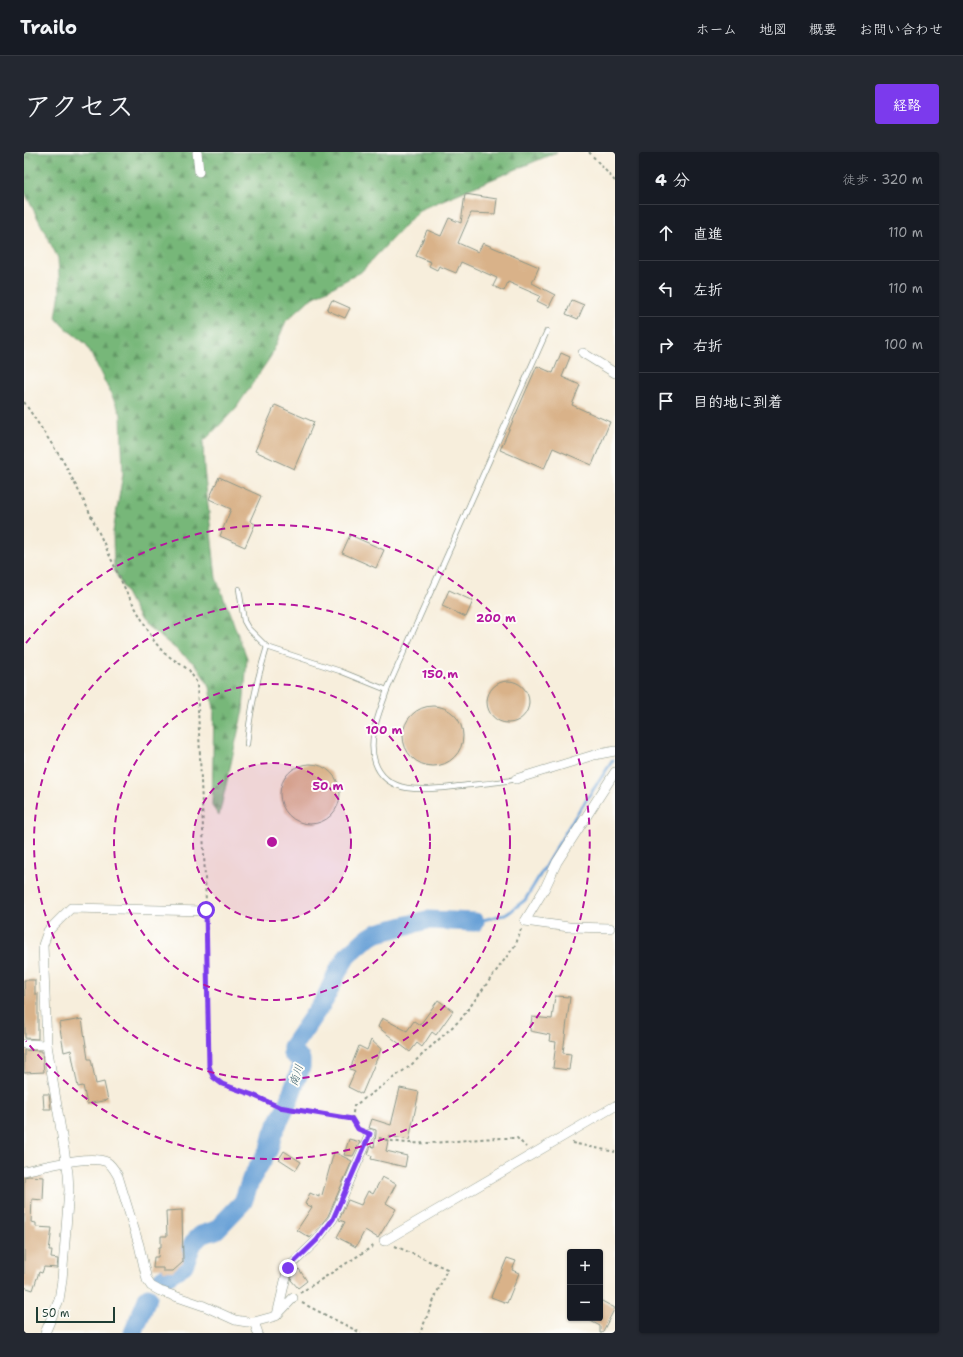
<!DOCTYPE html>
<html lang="ja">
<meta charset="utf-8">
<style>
:root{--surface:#171b24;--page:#242831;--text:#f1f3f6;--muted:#9ea1a6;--line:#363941;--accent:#7c3aed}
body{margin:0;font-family:"Shantell Sans","Klee One",sans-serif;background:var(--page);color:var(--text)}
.controls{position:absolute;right:12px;bottom:12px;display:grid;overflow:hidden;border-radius:4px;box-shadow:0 1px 3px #0004}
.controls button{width:36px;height:36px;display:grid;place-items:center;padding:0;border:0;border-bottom:1px solid var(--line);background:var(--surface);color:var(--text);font:20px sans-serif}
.scale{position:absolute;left:12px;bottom:10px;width:79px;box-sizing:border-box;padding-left:4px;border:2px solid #1f3d34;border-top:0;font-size:11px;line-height:14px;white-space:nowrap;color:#1f3d34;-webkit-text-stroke:3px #fdfcf7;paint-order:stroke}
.stop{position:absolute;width:12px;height:12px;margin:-9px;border:3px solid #7c3aed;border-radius:50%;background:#fff}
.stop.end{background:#7c3aed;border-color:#fff;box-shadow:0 1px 4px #0008}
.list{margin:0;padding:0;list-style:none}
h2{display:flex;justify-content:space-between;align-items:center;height:52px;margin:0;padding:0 16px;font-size:17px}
h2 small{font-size:13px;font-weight:400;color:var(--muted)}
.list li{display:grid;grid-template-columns:26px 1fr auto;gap:12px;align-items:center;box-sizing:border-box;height:56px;padding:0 16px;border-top:1px solid var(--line)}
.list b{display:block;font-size:15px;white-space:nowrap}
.list em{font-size:13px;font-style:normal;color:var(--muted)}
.icon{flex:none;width:22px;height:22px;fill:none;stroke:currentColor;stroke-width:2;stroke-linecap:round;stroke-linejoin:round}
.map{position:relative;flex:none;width:591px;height:1181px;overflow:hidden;border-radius:4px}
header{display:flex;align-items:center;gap:24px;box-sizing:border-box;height:56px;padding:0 20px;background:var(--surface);border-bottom:1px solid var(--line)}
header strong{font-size:19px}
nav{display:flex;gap:22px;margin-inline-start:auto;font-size:14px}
.intro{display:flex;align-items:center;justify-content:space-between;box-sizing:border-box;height:96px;padding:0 24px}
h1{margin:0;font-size:28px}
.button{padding:10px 18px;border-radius:4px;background:var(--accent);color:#fff;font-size:14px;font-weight:700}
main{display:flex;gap:24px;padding:0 24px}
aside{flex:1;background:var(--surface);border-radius:4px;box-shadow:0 1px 3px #0004}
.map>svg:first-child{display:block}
.forest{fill:url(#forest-firs);stroke:#4b7a56}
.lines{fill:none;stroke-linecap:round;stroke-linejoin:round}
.stream{stroke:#69a1d7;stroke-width:3}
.river{stroke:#69a1d7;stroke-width:19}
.building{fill:#d9b289}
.lane-casing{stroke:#8b9688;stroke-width:6}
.street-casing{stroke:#8b9688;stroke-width:10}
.path{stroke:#8b9688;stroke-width:2;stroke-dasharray:3 3;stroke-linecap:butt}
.lane{stroke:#fff;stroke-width:4.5}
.street{stroke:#fff;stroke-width:9}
.route{stroke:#7c3aed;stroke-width:5}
.ring{fill:none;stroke:#b5179e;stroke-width:2;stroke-dasharray:7 5}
.labels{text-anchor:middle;stroke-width:4;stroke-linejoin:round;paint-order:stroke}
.water-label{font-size:11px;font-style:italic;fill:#39606d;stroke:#fdfcf7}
.centre{fill:#b5179e;stroke:#fdfcf7;stroke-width:2}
.ring-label{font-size:12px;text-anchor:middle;font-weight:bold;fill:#b5179e;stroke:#fdfcf7;stroke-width:4;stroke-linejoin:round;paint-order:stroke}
</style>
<header>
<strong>Trailo</strong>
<nav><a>ホーム</a><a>地図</a><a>概要</a><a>お問い合わせ</a></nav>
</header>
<div class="intro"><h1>アクセス</h1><a class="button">経路</a></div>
<main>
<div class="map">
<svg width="591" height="1181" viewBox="0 0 591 1181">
<defs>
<pattern id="forest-firs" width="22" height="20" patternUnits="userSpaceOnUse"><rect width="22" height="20" fill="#77b779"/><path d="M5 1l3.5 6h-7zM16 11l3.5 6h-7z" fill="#619664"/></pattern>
</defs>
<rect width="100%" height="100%" fill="#fdfcf7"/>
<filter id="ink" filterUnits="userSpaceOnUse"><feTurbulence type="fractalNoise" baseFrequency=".025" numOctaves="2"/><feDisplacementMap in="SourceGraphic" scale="8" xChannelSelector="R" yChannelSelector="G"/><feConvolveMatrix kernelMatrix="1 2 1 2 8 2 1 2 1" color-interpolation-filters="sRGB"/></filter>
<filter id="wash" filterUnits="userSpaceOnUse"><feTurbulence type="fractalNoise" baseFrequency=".012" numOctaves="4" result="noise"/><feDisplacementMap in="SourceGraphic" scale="16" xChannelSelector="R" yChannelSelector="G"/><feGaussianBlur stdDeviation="0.9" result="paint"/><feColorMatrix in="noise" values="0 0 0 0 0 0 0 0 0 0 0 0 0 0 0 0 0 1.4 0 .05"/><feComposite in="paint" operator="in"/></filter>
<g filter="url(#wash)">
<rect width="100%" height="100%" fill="#f7eedc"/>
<!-- forest -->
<path class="forest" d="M 0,0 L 533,0 L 395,58 L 337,120 L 285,148 L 262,169 L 247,204 L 212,256 L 179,290 L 180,317 L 192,426 L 223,506 L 219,558 L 195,664 L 188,654 L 190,557 L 186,535 L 172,513 L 117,469 L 90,418 L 89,380 L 99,322 L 97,262 L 62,192 L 40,175 L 32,166 L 36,140 L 34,106 L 0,39 Z"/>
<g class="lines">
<!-- stream -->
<path class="stream" d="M 451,770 L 483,762 L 501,748 L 547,671 L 589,608"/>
<!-- river -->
<g class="river">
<path d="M 138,1127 L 160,1113 L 169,1091 L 177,1083 L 192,1078 L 219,1050 L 227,1027 L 245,997 L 249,981 L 263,953 L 277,915 L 277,908 L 268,901 L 268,895 L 301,847 L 313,821 L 323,804 L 341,788 L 353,781 L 403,768 L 451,770"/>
<path d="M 109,1181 L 124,1145"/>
</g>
</g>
<g id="blocks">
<!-- building -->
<g class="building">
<path d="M 441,42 L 473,47 L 471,62 L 447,61 L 434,91 L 454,100 L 459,91 L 515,115 L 508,131 L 531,143 L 525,155 L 513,149 L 516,144 L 484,130 L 480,139 L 469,134 L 473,126 L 437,110 L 432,121 L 415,114 L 413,118 L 405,114 L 407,110 L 392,104 L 403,78 L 417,84 L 425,66 L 437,71 Z"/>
<path d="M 308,148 L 326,156 L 321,166 L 303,158 Z"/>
<path d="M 548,148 L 560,153 L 554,167 L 542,162 Z"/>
<path d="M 537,201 L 546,205 L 538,225 L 556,233 L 548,253 L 586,270 L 568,313 L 529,296 L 520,317 L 476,298 L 513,214 L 529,221 Z"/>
<path d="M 251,253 L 290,270 L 270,317 L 231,299 Z"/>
<path d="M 195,325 L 237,344 L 226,369 L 231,372 L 221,395 L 196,384 L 207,357 L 185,347 Z"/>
<path d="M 326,383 L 360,398 L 352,416 L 318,401 Z"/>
<path d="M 425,438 L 449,449 L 442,465 L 418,454 Z"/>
<circle cx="484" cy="550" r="21"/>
<circle cx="409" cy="584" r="30"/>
<circle cx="286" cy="642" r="30"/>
<path d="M 0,828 L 11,828 L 11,842 L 14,842 L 14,887 L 1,886 Z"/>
<path d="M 531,844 L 546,845 L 539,901 L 547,902 L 545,918 L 529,916 L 532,890 L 525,889 L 526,883 L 506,879 L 508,865 L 528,867 Z"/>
<path d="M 414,848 L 429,859 L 412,883 L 408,880 L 398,895 L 393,891 L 386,900 L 354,875 L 358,866 L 383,879 L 390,869 L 396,873 Z"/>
<path d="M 58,867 L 64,907 L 67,907 L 72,932 L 80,930 L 84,948 L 63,952 L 59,934 L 54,935 L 47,898 L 40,900 L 35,871 Z"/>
<path d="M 347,888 L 357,897 L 338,942 L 324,935 L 331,919 L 326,917 L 335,894 L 343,898 Z"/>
<path d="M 0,898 L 18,899 L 20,920 L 0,921 Z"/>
<path d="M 376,936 L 395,940 L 385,988 L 365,984 L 362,999 L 383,1004 L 381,1015 L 347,1007 L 348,1004 L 344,1002 L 347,994 L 350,995 L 352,982 L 352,978 L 345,976 L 348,967 L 367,973 Z"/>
<path d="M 19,942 L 25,942 L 27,957 L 20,957 Z"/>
<path d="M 325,987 L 336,990 L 329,1004 L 320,1003 Z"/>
<path d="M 260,999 L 277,1010 L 272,1018 L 255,1007 Z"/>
<path d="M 310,1000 L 328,1009 L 304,1064 L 286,1086 L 273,1078 L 288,1055 L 281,1052 L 286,1041 L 295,1045 L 295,1042 L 298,1043 Z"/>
<path d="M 5,1024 L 20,1025 L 19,1048 L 8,1047 L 7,1070 L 12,1071 L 12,1075 L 28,1076 L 25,1099 L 28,1099 L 27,1106 L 34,1107 L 33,1116 L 20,1115 L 18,1121 L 15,1120 L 9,1138 L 0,1135 L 0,1025 Z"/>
<path d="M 358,1025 L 372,1032 L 362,1051 L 372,1057 L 354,1086 L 341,1078 L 332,1095 L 313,1085 L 321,1070 L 315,1068 L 324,1048 L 337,1053 L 344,1039 L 349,1042 Z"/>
<path d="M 158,1058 L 159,1110 L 149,1119 L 139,1119 L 139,1116 L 129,1116 L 130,1105 L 134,1105 L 135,1095 L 137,1095 L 137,1084 L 143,1084 L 142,1059 Z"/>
<path d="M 483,1106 L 492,1109 L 488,1118 L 495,1121 L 483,1151 L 467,1145 Z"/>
<path d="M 275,1117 L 283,1129 L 274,1136 L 267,1128 L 269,1122 Z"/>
<path d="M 576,1148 L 591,1156 L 578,1181 L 576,1181 L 576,1174 L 561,1166 L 576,1166 Z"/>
</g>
</g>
</g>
<g filter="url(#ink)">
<use href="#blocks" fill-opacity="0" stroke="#8b9688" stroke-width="1"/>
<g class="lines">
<!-- lane casing -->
<g class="lane-casing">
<g id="lane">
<path d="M 215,437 L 220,469 L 224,476 L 243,495 L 316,519 L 363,538"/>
<path d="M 223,592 C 226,558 233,527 243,495"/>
<path d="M 492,627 C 474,631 455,632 437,634 C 408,637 363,646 351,610 C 343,586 356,560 363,538 L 523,179"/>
</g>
</g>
<!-- street casing -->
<g class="street-casing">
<g id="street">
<path d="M 173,0 L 175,20"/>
<path d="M 559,201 L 591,221"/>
<path d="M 492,627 L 570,603 L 591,599"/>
<path d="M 586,776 L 545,775 L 501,769 L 521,736 L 533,710 L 591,620"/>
<path d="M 0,892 L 23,893 L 19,793 L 24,779 L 47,756 L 182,759"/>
<path d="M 0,1019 C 19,1015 66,1002 83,1010 C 88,1013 91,1019 94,1024 L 115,1093 L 123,1128 L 127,1134 L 136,1139 L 180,1154 L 211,1168 L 223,1170 L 230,1170 L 252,1164 L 269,1146"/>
<path d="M 360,1089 L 591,954"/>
<path d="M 253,1163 L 264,1116 L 293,1088 L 309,1067 L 346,982"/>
<path d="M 230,1170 L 234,1181"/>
<path d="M 21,1181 L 35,1148 L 38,1128 L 45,1038 L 44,1021 L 23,893"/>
</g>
</g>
<!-- path -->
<g class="path">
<path d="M 565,0 L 591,29"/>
<path d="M 0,250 L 39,309 L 62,353 L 103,441 L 130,489 L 140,501 L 165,518 L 173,531 L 182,750"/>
<path d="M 182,769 L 185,914 L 189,925 L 198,932 L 229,943 L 255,955 L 328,967 L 334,977 L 338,979"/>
<path d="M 328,967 L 330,954 L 386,914 L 437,867 L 492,792 L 497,777"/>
<path d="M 355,986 C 388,996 423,989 456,987 C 469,986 481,986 493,986 L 502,995"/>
<path d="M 548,991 L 591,1000"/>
<path d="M 371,1094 L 423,1117 L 396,1181"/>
<path d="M 276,1141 L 351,1093"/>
<path d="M 278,1151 L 337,1181"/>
</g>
<!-- lane -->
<use href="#lane" class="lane"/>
<!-- street -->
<use href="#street" class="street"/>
</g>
</g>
<g class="lines" filter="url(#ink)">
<!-- route -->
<path class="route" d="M 182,758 L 185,914 L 189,925 L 198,932 L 229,943 L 255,955 L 328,967 L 334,977 L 346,982 L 309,1067 L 293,1088 L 264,1116"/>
</g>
<!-- distance rings -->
<circle cx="248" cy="690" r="79" fill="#b5179e" fill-opacity=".12"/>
<g class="ring">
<circle cx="248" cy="690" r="79"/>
<circle cx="248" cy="690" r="158"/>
<circle cx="248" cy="690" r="238"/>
<path d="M2 491A317 317 0 1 1 2 889"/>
</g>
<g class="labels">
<!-- water labels -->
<g class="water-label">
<text transform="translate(272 923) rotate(-73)" y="4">南川</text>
</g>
</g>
<circle cx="248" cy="690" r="6" class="centre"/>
<g class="ring-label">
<text x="472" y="470">200 m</text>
<text x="416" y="526">150 m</text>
<text x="360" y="582">100 m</text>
<text x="304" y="638">50 m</text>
</g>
</svg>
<div class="controls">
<button>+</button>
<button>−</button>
</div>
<div class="scale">50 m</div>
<div class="stop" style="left:182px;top:758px"></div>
<div class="stop end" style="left:264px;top:1116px"></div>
</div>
<aside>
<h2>4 分<small>徒歩 · 320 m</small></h2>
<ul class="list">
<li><svg class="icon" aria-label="ahead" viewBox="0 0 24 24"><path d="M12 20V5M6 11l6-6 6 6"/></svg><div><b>直進</b></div><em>110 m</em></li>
<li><svg class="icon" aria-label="left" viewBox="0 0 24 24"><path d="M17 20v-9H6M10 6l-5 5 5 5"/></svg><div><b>左折</b></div><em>110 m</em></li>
<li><svg class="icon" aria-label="right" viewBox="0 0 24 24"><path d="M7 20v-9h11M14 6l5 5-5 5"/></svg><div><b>右折</b></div><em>100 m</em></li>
<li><svg class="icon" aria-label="arrive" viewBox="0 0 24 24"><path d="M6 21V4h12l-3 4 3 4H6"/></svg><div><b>目的地に到着</b></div></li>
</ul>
</aside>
</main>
